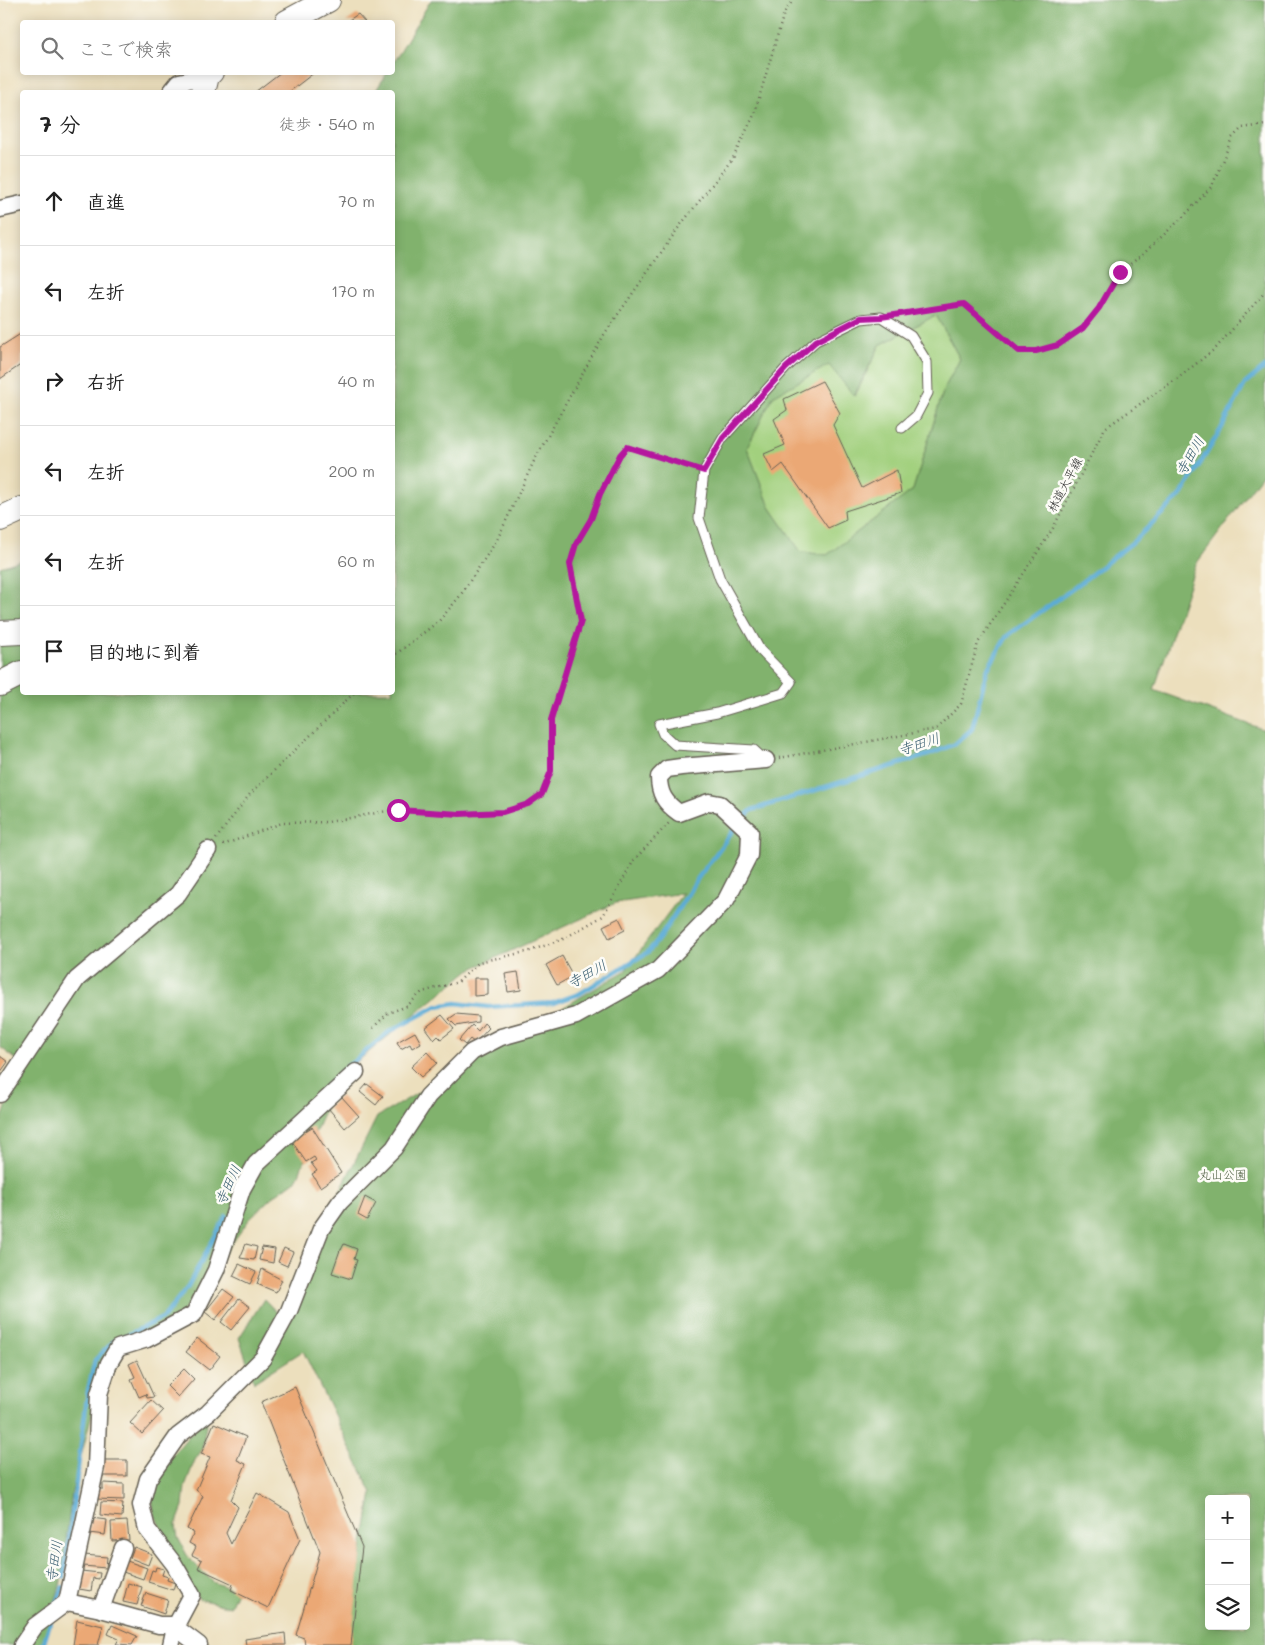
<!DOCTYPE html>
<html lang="ja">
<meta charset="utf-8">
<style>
:root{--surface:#fff;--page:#f2f2f2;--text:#222;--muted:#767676;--line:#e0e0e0}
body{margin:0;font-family:Mali,"Klee One",sans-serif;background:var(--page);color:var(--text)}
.controls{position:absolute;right:15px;bottom:15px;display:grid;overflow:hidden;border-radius:5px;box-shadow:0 2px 12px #0003}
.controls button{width:45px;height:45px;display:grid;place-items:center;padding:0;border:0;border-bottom:1px solid var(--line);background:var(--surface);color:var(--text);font:25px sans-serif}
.stop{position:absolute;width:15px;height:15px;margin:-11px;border:4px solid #b5179e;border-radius:50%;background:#fff}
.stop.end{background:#b5179e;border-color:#fff;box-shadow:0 1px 5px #0008}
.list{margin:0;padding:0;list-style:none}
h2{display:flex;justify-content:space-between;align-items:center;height:65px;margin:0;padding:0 20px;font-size:21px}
h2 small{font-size:16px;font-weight:400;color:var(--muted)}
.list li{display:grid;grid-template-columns:32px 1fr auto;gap:15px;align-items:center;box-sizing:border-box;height:90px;padding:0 20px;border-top:1px solid var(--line)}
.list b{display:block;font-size:19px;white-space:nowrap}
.list em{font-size:16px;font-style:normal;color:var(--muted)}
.icon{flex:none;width:28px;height:28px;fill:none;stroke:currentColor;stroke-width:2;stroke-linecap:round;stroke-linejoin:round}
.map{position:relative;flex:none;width:1265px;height:1645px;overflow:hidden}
.search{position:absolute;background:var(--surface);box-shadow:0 2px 12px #0003;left:20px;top:20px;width:375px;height:55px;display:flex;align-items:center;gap:12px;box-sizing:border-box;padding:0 18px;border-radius:5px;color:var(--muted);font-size:19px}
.panel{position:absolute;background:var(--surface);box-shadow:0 2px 12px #0003;left:20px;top:90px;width:375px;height:605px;border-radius:5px}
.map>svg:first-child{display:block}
.green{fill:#a2d07e;stroke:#5f764d}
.forest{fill:#81b26d;stroke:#4e6744;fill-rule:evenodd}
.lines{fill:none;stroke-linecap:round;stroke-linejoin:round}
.stream{stroke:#5bacd6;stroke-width:4.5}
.building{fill:#eba874}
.lane-casing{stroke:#656054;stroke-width:11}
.street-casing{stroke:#656054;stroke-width:19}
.secondary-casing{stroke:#656054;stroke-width:26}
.path{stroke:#656054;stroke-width:2.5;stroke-dasharray:1 4;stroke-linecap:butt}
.lane{stroke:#fff;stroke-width:9}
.street{stroke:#fff;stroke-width:16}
.secondary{stroke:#fff;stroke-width:24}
.route{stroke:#b5179e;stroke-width:6}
.labels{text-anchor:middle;stroke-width:5;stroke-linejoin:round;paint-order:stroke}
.street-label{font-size:12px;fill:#1c1c1c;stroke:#fdfcf7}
.park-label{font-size:12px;fill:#4b5b3e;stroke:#fdfcf7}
.water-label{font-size:14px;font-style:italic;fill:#385d70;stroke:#fdfcf7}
</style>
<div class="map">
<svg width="1265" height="1645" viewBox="0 0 1265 1645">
<rect width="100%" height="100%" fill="#fdfcf7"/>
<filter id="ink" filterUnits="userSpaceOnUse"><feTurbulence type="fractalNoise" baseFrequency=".02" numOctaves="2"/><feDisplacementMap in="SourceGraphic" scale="10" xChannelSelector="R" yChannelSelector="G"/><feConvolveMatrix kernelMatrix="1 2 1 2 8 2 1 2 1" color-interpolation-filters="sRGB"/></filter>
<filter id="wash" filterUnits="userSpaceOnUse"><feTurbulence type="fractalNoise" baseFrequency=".0096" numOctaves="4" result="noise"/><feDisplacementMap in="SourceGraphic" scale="20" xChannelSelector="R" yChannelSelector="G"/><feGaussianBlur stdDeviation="1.12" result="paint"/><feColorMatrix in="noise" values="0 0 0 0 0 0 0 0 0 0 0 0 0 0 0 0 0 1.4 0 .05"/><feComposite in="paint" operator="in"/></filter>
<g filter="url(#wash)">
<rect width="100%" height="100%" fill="#ecdfbd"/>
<!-- green -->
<path class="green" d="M 936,315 L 960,359 L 944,389 L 913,490 L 827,555 L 801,552 L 770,507 L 747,448 L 773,396 L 829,364 L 855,396 L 880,345 Z"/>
<!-- forest -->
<g class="forest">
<path d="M 431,0 L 1265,0 L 1265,471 L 1196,564 L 1154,690 L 1265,730 L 1265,1645 L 349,1645 L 355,1588 L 372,1493 L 303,1351 L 254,1382 L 239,1338 L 264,1299 L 285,1321 L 321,1229 L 377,1117 L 625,971 L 683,893 L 616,903 L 469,970 L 337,1078 L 297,1179 L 271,1198 L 251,1217 L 181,1314 L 106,1359 L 72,1492 L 61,1582 L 43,1645 L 0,1645 L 0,1125 L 21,1063 L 0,1047 L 0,567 L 22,560 L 22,692 L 392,692 L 392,92 L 375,92 L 387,73 L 392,72 L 393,63 ZM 936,315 L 960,359 L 944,389 L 913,490 L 827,555 L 801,552 L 770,507 L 747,448 L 773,396 L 829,365 L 854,396 L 880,345 ZM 1209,1499 L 1246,1499 L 1246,1626 L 1209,1626 Z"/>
<path d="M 208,1413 L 202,1450 L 195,1460 L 185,1486 L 183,1507 L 176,1525 L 178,1538 L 188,1557 L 213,1582 L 237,1591 L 230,1607 L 199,1599 L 179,1569 L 154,1513 L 150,1482 Z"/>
</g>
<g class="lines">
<!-- stream -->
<g class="stream">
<path d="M 742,819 L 752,810 L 931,754 L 955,744 L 972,729 L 987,670 L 1007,636 L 1075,587 L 1133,542 L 1181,495 L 1220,431 L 1245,384 L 1265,367"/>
<path d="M 293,1119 L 347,1067 L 389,1032 L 437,1006 L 456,1003 L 488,1007 L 553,1003 L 579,994 L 648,952 L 661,936 L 698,878 L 737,825"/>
<path d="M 64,1577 L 88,1390 L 95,1360 L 113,1342 L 164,1317 L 188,1286 L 226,1216"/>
<path d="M 57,1604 L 63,1587"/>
<path d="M 43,1645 L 51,1620"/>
</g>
</g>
<g id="blocks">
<!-- building -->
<g class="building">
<path d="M 358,14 L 365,22 L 346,22 Z"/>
<path d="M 281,72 L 315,72 L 289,92 L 255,92 Z"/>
<path d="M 22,333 L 22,364 L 0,379 L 0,347 Z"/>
<path d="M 822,381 L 840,413 L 833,425 L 862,488 L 897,470 L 901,493 L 845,511 L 846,520 L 828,528 L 783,464 L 773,472 L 764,454 L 785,445 L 774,419 L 787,410 L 784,399 Z"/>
<path d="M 619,918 L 625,930 L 609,938 L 603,926 Z"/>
<path d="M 562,956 L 573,976 L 557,985 L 546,965 Z"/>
<path d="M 518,972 L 521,990 L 508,992 L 505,974 Z"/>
<path d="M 474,978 L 488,978 L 488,995 L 474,996 Z"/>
<path d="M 456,1014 L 478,1016 L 478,1022 L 456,1026 L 449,1019 Z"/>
<path d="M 442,1015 L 454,1029 L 441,1039 L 438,1036 L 434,1040 L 425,1028 Z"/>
<path d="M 484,1023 L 489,1028 L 475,1043 L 470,1039 L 465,1045 L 459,1040 L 472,1025 L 478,1031 Z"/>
<path d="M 415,1032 L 421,1043 L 412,1048 L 410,1044 L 401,1049 L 397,1042 Z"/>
<path d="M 427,1052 L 437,1063 L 421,1077 L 411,1067 Z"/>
<path d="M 0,1056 L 8,1062 L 0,1073 Z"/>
<path d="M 367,1084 L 383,1096 L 376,1105 L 360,1092 Z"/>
<path d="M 341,1096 L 359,1116 L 345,1128 L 328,1108 Z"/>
<path d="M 312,1127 L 341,1173 L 320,1187 L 312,1174 L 317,1171 L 311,1163 L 316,1160 L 314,1157 L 306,1162 L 291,1140 Z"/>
<path d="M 365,1197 L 376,1203 L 367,1220 L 358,1215 Z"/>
<path d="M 246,1244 L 257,1247 L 254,1260 L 240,1258 Z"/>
<path d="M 344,1244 L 357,1249 L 354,1259 L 357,1260 L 351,1279 L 332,1273 L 340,1250 L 341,1250 Z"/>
<path d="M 262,1247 L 275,1249 L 273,1263 L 259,1260 Z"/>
<path d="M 284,1248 L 293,1252 L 287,1266 L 278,1262 Z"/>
<path d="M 239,1264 L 256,1272 L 250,1284 L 233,1276 Z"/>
<path d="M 262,1269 L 282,1280 L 276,1292 L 257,1284 Z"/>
<path d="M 223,1289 L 234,1297 L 215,1320 L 205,1312 Z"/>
<path d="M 239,1299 L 250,1307 L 231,1330 L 221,1322 Z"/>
<path d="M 197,1338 L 220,1356 L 209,1370 L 186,1352 Z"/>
<path d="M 137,1360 L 154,1397 L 147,1398 L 146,1394 L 139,1397 L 131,1379 L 135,1377 L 129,1364 Z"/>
<path d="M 184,1369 L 194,1379 L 178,1397 L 167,1386 Z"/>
<path d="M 295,1387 L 362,1547 L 351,1645 L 305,1645 L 304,1638 L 296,1635 L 320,1552 L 261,1402 Z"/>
<path d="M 151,1400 L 163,1411 L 142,1434 L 130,1423 Z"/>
<path d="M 214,1423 L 246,1437 L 237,1460 L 246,1464 L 231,1500 L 238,1507 L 226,1533 L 231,1544 L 257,1493 L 289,1512 L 300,1539 L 268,1608 L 231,1590 L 233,1584 L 198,1568 L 202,1560 L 192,1555 L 196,1547 L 189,1543 L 194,1533 L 187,1529 L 203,1496 L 196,1490 L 210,1457 L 201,1454 Z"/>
<rect x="103" y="1460" width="24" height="16"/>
<path d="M 103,1483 L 124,1484 L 124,1500 L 95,1499 L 95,1489 L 103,1489 Z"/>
<path d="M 101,1502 L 123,1503 L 122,1517 L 100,1515 Z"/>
<path d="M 91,1518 L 107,1520 L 105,1535 L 89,1533 Z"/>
<path d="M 127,1521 L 129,1540 L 112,1541 L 111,1522 Z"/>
<path d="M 134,1547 L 152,1554 L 148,1565 L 130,1558 Z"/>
<path d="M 84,1555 L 107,1557 L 106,1568 L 83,1566 Z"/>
<path d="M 127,1561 L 147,1568 L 143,1579 L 123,1572 Z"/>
<path d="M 156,1567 L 164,1569 L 162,1575 L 168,1577 L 167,1580 L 175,1583 L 173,1590 L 148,1582 L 152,1570 L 155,1571 Z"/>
<path d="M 81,1571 L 100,1573 L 99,1579 L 93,1578 L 91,1591 L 79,1589 Z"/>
<path d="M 128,1583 L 142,1587 L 137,1605 L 123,1602 Z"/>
<path d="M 146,1593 L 168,1600 L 164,1614 L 141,1606 Z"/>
<path d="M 77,1620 L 103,1626 L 98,1645 L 73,1645 Z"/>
<path d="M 112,1625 L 137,1636 L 132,1645 L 116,1644 L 119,1639 L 108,1634 Z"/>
<path d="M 285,1633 L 286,1645 L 246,1645 L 245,1639 Z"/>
</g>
</g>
</g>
<g filter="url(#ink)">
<use href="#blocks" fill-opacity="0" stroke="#656054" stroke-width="1"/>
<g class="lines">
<!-- lane casing -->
<g class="lane-casing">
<path id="lane" d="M 765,760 L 754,750 L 675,745 L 663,734 L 659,724 L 717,713 L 783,693 L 791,682 L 760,650 L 720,579 L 699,518 L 704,471 L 723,438 L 786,368 L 816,341 L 861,319 L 881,317 L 911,336 L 927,362 L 928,393 L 916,416 L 902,428"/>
</g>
<!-- street casing -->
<g class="street-casing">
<g id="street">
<path d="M 171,92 L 179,82 L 207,76"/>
<path d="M 0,209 L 22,204"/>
<path d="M 0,1094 L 77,979 L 178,894 L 208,850"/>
<path d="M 67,1602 L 96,1467 L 99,1394 L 109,1363 L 118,1348 L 147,1339 L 194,1314 L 216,1270 L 242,1189 L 256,1164 L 356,1072"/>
<path d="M 101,1609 L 123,1548"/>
<path d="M 22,1645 L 35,1626 L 67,1602 L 101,1609 L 159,1625 L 176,1625 L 175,1627 L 199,1645"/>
<path d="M 171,1645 L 175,1627 L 192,1595 L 174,1564 L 147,1529 L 141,1505 L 148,1479 L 178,1436 L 208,1413 L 263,1358 L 289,1311 L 321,1229 L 340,1202 L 394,1148 L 428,1096 L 472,1052 L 501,1037 L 576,1016 L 658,970 L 726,900 L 749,855 L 750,832 L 720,804 L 709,802 L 679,813 C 665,803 659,794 659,777 L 667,769 L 681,767 L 766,760"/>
</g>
</g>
<!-- secondary casing -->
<g class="secondary-casing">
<g id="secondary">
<path d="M 287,22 L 328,0"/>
<path d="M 203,92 L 207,76 L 211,72"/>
<path d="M 0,519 L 22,509"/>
<path d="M 0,633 L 22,632"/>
<path d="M 0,684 L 22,673"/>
</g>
</g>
<!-- path -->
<g class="path">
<path d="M 898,315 L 964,304 L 1019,351 L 1036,351 L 1059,345 L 1083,328 L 1099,308 L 1120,272 L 1143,254 L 1184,216 L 1212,186 L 1232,138 L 1242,128 L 1265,125"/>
<path d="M 392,657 L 439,621 L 460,596 L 497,540 L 533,463 L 605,333 L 679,227 L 733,158 L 754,115 L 784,13 L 793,0"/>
<path d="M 779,758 L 936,729 L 961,704 L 978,643 L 1052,530 L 1105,428 L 1178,378 L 1216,348 L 1265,292"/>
<path d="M 216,839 L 250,794 L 355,692"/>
<path d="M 223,845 L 282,823 L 328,822 L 398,809 L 460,814 L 503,812 L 528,804 L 541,794 L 551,771 L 551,720 L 581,621 L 570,564 L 576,544 L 591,519 L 600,494 L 620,455 L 627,447 L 693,467"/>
<path d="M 373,1028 L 388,1013 L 407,1006 L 422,992 L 458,982 L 479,962 L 530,951 L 563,939 L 603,916 L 634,860 L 669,823"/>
</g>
<!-- lane -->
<use href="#lane" class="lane"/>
<!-- street -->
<use href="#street" class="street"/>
<!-- secondary -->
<use href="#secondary" class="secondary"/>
</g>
</g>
<g class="lines" filter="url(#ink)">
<!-- route -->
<path class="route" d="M 398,810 L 460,814 L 503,812 L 528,804 L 542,794 L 551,771 L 551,720 L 581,621 L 570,564 L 576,544 L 591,519 L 600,494 L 620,455 L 627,447 L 704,471 L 723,438 L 786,368 L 816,341 L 861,318 L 881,317 L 964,304 L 1019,351 L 1036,351 L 1058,345 L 1083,328 L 1099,308 L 1120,272"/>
</g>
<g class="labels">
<!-- street labels -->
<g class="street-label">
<text transform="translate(1065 485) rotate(-62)" y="4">林道大平線</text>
</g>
<!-- park labels -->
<g class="park-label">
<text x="1223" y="1179">丸山公園</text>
</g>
<!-- water labels -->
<g class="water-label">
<text transform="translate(1190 456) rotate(-60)" y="5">寺田川</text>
<text transform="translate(919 744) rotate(-18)" y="5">寺田川</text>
<text transform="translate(587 974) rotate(-29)" y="5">寺田川</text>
<text transform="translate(228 1185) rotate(-65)" y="5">寺田川</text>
<text transform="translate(54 1561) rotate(-82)" y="5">寺田川</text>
</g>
</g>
</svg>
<div class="controls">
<button>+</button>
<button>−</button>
<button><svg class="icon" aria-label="layers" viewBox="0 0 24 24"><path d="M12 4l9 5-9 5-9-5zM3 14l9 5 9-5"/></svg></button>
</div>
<div class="stop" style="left:398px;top:810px"></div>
<div class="stop end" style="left:1120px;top:272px"></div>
<div class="search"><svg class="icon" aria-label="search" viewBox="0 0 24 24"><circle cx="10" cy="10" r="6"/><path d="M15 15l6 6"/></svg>ここで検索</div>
<section class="panel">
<h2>7 分<small>徒歩 · 540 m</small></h2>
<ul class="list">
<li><svg class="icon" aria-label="ahead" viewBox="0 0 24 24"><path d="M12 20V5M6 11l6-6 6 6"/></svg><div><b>直進</b></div><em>70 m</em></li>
<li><svg class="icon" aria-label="left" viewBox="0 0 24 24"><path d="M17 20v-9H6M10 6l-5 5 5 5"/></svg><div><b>左折</b></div><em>170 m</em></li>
<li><svg class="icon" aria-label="right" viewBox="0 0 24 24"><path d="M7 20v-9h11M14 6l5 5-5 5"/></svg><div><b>右折</b></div><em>40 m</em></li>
<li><svg class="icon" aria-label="left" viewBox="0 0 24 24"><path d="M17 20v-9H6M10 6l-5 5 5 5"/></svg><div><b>左折</b></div><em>200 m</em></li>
<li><svg class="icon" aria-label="left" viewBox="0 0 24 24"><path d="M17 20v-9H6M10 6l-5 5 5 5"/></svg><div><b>左折</b></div><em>60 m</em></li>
<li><svg class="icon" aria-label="arrive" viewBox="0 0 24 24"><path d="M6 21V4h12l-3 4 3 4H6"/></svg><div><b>目的地に到着</b></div></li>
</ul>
</section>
</div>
